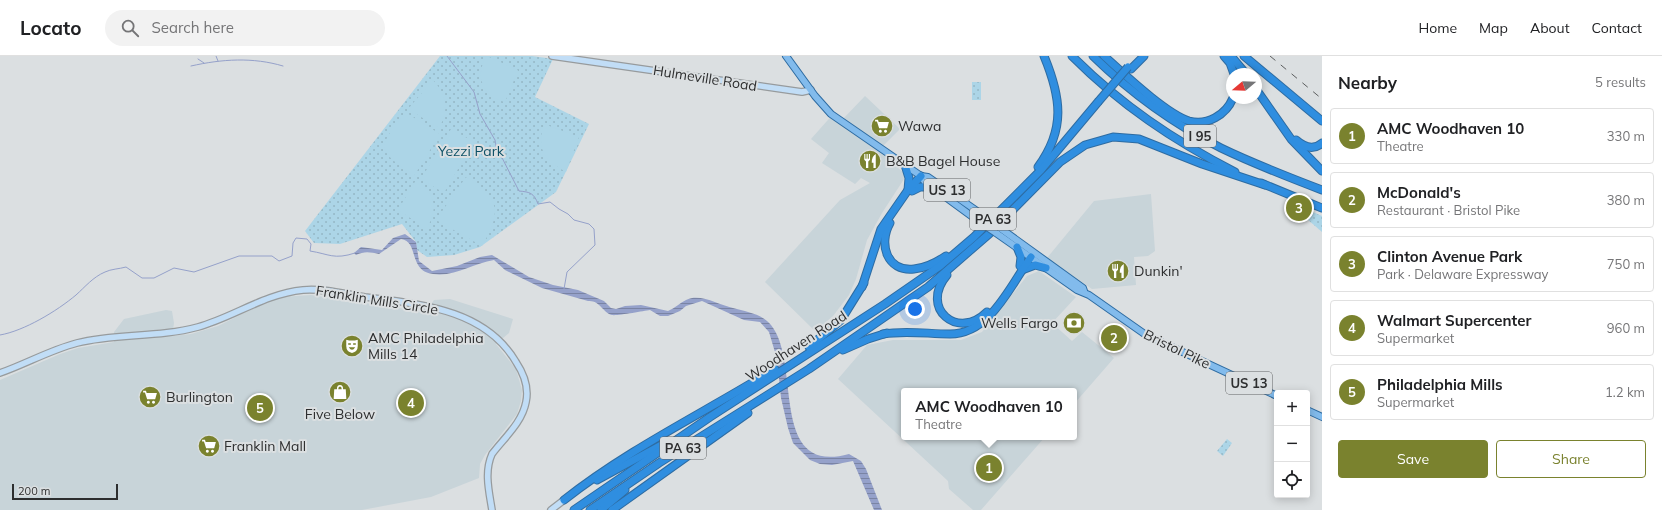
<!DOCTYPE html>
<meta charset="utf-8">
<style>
:root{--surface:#fff;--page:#f2f2f2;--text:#202124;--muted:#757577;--line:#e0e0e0;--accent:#7a822e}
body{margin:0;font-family:Mulish,sans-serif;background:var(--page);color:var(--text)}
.controls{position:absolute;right:12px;bottom:12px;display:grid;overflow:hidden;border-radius:4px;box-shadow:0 2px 10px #0003}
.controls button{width:36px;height:36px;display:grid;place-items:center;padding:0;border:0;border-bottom:1px solid var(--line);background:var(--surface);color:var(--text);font:20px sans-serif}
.compass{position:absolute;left:1226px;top:12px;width:36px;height:36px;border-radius:50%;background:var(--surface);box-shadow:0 2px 10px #0003;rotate:251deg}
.scale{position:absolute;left:12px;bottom:10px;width:106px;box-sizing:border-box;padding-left:4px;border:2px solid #2d2e2f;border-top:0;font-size:11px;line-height:14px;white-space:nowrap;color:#2d2e2f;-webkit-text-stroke:3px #dbdfe1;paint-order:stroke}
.you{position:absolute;left:915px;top:253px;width:14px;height:14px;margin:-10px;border:3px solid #fff;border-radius:50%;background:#1a73e8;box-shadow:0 0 0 6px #1a73e833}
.badge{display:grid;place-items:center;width:26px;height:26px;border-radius:50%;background:var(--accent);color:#fff;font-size:13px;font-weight:700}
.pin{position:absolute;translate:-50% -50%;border:2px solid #fff;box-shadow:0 1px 4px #0006}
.popup{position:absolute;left:901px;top:332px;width:176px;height:52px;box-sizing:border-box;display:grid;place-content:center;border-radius:4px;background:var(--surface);filter:drop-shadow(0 1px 3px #0005);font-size:13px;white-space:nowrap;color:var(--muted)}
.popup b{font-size:15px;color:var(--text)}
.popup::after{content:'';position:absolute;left:50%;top:100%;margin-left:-8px;border:8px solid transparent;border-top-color:var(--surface)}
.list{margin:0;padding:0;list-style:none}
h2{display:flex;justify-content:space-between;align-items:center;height:52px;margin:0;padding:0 16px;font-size:17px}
h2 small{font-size:13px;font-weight:400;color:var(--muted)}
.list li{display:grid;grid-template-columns:26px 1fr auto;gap:12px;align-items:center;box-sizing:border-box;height:56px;margin:0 8px 8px;padding:0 8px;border:1px solid var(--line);border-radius:4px}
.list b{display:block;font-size:15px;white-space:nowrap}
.list p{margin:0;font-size:13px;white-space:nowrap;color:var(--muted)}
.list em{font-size:13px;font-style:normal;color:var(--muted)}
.actions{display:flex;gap:8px;padding:12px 16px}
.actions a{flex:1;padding:9px 0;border:1px solid var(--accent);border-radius:4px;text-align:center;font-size:14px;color:var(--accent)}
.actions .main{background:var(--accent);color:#fff}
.icon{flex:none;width:22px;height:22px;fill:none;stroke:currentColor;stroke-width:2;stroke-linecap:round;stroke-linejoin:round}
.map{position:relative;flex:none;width:1322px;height:454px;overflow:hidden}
header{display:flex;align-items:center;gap:24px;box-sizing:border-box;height:56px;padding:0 20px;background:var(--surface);border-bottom:1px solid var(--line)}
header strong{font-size:19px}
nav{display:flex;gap:22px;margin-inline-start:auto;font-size:14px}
.search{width:280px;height:36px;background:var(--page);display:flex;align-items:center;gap:10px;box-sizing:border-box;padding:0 14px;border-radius:22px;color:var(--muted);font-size:15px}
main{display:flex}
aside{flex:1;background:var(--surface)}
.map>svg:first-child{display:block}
.built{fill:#c8d4d9}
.park{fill:url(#park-dots)}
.pitch{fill:#acd5e7}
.water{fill:url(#water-rules)}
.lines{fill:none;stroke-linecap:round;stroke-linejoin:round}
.stream{stroke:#95a1ca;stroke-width:1}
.secondary-casing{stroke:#979b9d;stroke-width:8}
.primary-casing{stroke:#2e6ca2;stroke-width:8}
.highway-casing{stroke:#2e6ca2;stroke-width:9}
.secondary{stroke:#c1ddf6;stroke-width:5.5}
.primary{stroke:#82bbec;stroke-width:6}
.highway{stroke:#2f8ee0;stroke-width:7}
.rail{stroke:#5c5e5f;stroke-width:1;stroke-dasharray:7 7;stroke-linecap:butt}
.primary-bridge-casing{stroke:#2e6ca2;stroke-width:8;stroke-linecap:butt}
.highway-bridge-casing{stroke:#2e6ca2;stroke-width:9;stroke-linecap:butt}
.primary-bridge{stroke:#82bbec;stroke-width:6}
.highway-bridge{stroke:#2f8ee0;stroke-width:7}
.labels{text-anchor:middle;stroke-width:4;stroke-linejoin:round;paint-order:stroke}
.shield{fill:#dbdfe1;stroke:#616364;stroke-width:1}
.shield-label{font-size:13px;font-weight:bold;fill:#2d2e2f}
.street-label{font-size:14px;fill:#2d2e2f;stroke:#dbdfe1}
.poi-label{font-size:14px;fill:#2d2e2f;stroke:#dbdfe1;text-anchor:start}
.park-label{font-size:14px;fill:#0c5066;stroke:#dbdfe1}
</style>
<header>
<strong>Locato</strong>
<div class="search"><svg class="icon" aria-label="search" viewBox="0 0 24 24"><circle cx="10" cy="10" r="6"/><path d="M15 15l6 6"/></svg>Search here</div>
<nav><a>Home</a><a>Map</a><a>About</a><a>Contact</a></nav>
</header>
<main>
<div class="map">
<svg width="1322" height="454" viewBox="0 0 1322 454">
<defs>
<pattern id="park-dots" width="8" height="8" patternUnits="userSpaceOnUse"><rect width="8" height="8" fill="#acd5e7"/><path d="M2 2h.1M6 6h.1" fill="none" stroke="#94b7c6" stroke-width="1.8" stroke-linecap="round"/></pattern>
<pattern id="water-rules" width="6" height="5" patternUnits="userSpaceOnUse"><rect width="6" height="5" fill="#95a1ca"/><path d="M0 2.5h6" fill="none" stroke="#7a84a4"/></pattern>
</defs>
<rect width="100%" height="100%" fill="#dbdfe1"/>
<!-- built -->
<g class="built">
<path d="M 865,40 L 900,73 L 883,90 L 896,99 L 890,105 L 904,117 L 904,123 L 882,157 L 867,184 L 856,223 L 849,239 L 833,260 L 815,275 L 765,226 L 840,144 L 870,127 L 861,122 L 855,128 L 822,107 L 829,97 L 811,83 L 835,56 L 843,63 Z"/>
<path d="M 1151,138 L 1155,195 L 1148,200 L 1134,201 L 1136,229 L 1092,233 L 1047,202 L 1094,145 Z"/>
<path d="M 1039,215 L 1076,241 L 1052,267 L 1072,285 L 1082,276 L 1114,302 L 1074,348 L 1074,335 L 904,335 L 904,381 L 1045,381 L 981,454 L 973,454 L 949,433 L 948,425 L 838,323 L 867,289 L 893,284 L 961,284 L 982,276 L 1027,220 Z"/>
<path d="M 311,239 L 426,256 L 434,244 L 450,243 L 513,263 L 509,277 L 496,288 L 516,313 L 522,334 L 521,345 L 517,358 L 485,399 L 480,408 L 479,422 L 431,441 L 362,454 L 0,454 L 0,324 L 60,298 L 78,292 L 114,286 L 114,276 L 124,263 L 166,254 L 172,255 L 174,267 L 172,280 L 191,278 L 218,270 L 262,248 L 281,241 Z"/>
</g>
<!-- park -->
<g class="park">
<path d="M 440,0 L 532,0 L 553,3 L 535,41 L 589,68 L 556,136 L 480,191 L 454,199 L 427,201 L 417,194 L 416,186 L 402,168 L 340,188 L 314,187 L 305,175 Z"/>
<rect x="972" y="26" width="9" height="18"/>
<path d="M 1285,144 L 1322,160 L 1322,176 Z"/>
<path d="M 1227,383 L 1232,387 L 1223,400 L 1217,395 Z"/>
</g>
<!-- pitch -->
<g class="pitch">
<path d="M 487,0 L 518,14 L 505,46 C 482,41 474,18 487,0 Z"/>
<path d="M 433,24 C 447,39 449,54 439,72 L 408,53 Z"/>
<path d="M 405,56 L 440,78 L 414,120 C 376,92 377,94 405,56 Z"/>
<path d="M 544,68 L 579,81 L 566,116 C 544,104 536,93 544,68 Z"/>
<path d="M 451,73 L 474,86 L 444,137 L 421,123 Z"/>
<path d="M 466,121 C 500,142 502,155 482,190 L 436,164 Z"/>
<path d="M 416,124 C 436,140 438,150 427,173 L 398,154 Z"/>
</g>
<!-- water -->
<path class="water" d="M 405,178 L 416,186 L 419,205 L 432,215 L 457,210 L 480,201 L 492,199 L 529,221 L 553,229 L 578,234 L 604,245 L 611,252 L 616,253 L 625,250 L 641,249 L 668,255 C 675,252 680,247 686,244 C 701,237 718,249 733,252 C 746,256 761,257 771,269 C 802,307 768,420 849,398 L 861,405 L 866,413 L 882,454 L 874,454 L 853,405 L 832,409 L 820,408 L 810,404 L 793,387 L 788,372 L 781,342 L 777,303 L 769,276 L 760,266 L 744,264 L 702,245 L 686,250 L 680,255 L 668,260 L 660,260 L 650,254 C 643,255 617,260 612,259 C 602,256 600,244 588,245 L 542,232 L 505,214 L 494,204 C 473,207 456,221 433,218 C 408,215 419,185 401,183 L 379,198 C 370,196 364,195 356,199 L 354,197 L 361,191 L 382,194 L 393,182 Z"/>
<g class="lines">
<!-- stream -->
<g class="stream">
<path d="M 216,0 L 218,5"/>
<path d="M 447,0 L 474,36 L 480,58 L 495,84 L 496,90 L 519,135 C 530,136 534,137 538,148 L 550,146 L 559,153 L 568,158 L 574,164 L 589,168 L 594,173 L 595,189 L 567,216 L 564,233"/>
<path d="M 198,3 L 204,7"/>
<path d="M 191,10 C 222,3 253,1 283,10"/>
<path d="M 0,279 C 24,275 57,255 76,239 C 85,231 93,221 105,216 C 111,213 119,213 126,211 L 142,222 L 154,222 L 174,212 L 194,216 L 239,200 L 272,200 L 279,205 L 292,200 L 293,187 L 296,182 L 307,183 L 311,188 L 310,195 C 329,198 334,204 355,197"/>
</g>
<!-- secondary casing -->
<g class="secondary-casing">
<g id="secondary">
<path d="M 552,0 L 802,36 L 811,34"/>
<path d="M 0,317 C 26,308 50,294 77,287 C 116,277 158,282 198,271 C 234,261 264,238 303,234 C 323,232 345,238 365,241 C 420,248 485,253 516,306 C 524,318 529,332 526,346 C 522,367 504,382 492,398 C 484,416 489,435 492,454"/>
<path d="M 551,454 L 564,444"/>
</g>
</g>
<!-- primary casing -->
<g class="primary-casing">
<g id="primary">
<path d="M 786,0 L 815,40 L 831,58 L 921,120 L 928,121 L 987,162"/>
<path d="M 921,120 L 925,126 L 981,167"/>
<path d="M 1000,172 L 1083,232 L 1084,235"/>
<path d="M 996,177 L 1077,234 L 1089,239 L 1146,279 L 1277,340"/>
<path d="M 1307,354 L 1322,361"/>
</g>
</g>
<!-- highway casing -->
<g class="highway-casing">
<g id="highway">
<path d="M 1072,0 C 1121,49 1173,84 1235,116"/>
<path d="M 1093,0 C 1131,37 1174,68 1221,92 C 1254,108 1288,121 1322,134"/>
<path d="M 1104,0 C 1123,17 1166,58 1189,65 C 1207,70 1226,59 1233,42"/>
<path d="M 1224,0 L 1230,7 L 1234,18"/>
<path d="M 1231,0 L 1246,18"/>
<path d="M 1244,0 L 1322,65"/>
<path d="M 1131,13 L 1144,0"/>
<path d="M 1256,33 L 1291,83 L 1322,115"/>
<path d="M 1296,84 C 1304,91 1313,95 1322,87"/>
<path d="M 905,109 L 909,122 L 908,134"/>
<path d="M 1038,111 C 1066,73 1061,41 1044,0"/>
<path d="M 1261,127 L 1322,152"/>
<path d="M 912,135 L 920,131 L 933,131"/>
<path d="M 890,167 C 878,188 887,216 914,213 C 926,212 937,206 946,200"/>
<path d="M 1017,191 L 1021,201 L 1020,210"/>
<path d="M 1022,214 L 1035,209 L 1046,212"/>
<path d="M 947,219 C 919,252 958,285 987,256"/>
<path d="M 862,231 L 881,173 L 908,134 L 921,120"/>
<path d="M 883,278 C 906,274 928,278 950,278 C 991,278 1011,228 1031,201"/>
<path d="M 809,291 L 841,264 L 864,227"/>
<path d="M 843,294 L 868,283 L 887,277"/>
<path d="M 597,424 L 665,387"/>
<path d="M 564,444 C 630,392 704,357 775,313"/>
<path d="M 574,454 L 710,361 L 885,248 L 940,210 L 974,181 L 1041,114 L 1098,46"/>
<path d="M 590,454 L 659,407 L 809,313 L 928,231 L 989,178 L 1060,106 L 1085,89 L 1113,81 L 1139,83 L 1202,108 L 1265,129"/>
<path d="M 601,454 L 625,434"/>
<path d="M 612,454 L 748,357"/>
</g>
</g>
<!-- secondary -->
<use href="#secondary" class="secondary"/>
<!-- primary -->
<use href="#primary" class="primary"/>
<!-- highway -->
<use href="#highway" class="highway"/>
<!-- rail -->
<path class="rail" d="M 1270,0 L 1322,43"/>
<!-- primary-bridge casing -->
<g class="primary-bridge-casing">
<g id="primary-bridge">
<path d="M 987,162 L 1000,172"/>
<path d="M 981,167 L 996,177"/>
</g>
</g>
<!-- highway-bridge casing -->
<g class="highway-bridge-casing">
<path id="highway-bridge" d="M 1098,46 L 1128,11"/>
</g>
<!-- primary-bridge -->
<use href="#primary-bridge" class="primary-bridge"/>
<!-- highway-bridge -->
<use href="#highway-bridge" class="highway-bridge"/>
</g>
<!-- icons -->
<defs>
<g id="supermarket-disc" transform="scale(1.15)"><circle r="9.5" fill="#7a822e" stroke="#dbdfe1"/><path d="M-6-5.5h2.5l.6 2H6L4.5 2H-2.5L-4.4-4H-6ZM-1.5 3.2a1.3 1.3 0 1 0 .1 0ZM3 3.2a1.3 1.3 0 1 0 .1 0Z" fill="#fff"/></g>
<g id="restaurant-disc" transform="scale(1.15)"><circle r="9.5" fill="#7a822e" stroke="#dbdfe1"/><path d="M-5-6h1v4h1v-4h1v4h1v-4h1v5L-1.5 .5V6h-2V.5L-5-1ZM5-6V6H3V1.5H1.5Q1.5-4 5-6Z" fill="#fff"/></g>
<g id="bank-disc" transform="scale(1.15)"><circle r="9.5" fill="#7a822e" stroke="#dbdfe1"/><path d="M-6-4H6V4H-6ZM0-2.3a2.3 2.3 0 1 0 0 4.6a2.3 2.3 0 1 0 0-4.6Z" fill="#fff"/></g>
<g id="theatre-disc" transform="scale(1.15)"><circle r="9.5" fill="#7a822e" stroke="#dbdfe1"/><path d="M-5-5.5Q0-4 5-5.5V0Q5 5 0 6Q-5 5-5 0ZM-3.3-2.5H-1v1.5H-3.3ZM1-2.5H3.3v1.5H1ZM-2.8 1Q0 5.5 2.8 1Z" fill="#fff"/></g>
<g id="shop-disc" transform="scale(1.15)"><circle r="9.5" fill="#7a822e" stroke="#dbdfe1"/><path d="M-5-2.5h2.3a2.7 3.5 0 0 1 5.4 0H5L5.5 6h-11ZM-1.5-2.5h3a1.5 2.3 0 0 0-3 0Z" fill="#fff"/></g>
</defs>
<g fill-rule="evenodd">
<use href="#supermarket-disc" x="882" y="70"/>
<use href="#restaurant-disc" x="870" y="105"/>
<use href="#restaurant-disc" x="1118" y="215"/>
<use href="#bank-disc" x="1074" y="267"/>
<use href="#theatre-disc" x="352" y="290"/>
<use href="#shop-disc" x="340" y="336"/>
<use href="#supermarket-disc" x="150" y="341"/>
<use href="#supermarket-disc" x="209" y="390"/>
</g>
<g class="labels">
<!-- shield labels -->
<g class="shield">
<rect x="1184" y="69" width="32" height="22" rx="3"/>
<rect x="924" y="123" width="46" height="22" rx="3"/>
<rect x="970" y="152" width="46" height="22" rx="3"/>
<rect x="1226" y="316" width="46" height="22" rx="3"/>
<rect x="660" y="381" width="46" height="22" rx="3"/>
</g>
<g class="shield-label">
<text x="1200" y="85">I 95</text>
<text x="947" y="139">US 13</text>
<text x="993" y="168">PA 63</text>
<text x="1249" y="332">US 13</text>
<text x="683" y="397">PA 63</text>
</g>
<!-- street labels -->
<g class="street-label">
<text transform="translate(705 22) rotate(9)" y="5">Hulmeville Road</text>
<text transform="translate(377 244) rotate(9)" y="5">Franklin Mills Circle</text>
<text transform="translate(796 290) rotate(-33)" y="5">Woodhaven Road</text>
<text transform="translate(1177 293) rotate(26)" y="5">Bristol Pike</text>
</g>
<!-- poi labels -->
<g class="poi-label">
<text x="898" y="75">Wawa</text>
<text x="886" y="110">B&amp;B Bagel House</text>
<text x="1134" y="220">Dunkin'</text>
<text x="1058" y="272" text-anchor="end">Wells Fargo</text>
<text x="368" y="287">AMC Philadelphia<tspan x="368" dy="16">Mills 14</tspan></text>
<text x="166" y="346">Burlington</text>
<text x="340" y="363" text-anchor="middle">Five Below</text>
<text x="224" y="395">Franklin Mall</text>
</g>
<!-- park labels -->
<g class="park-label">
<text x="471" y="100">Yezzi Park</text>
</g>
</g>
</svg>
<div class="controls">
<button>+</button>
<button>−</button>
<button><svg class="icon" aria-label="locate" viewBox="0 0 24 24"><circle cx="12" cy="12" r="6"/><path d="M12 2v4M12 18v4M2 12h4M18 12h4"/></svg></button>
</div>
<svg class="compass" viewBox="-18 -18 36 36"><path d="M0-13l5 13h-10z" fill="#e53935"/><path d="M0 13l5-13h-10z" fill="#757577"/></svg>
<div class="scale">200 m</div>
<div class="you"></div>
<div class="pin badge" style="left:989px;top:412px">1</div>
<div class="popup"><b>AMC Woodhaven 10</b>Theatre</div>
<div class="pin badge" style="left:1114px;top:282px">2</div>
<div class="pin badge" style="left:1299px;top:152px">3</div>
<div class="pin badge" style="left:411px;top:347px">4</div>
<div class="pin badge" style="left:260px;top:352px">5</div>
</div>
<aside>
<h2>Nearby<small>5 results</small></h2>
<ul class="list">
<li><span class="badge">1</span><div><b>AMC Woodhaven 10</b><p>Theatre</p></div><em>330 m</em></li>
<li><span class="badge">2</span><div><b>McDonald's</b><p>Restaurant · Bristol Pike</p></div><em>380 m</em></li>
<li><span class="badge">3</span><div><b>Clinton Avenue Park</b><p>Park · Delaware Expressway</p></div><em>750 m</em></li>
<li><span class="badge">4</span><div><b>Walmart Supercenter</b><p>Supermarket</p></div><em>960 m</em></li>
<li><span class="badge">5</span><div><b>Philadelphia Mills</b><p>Supermarket</p></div><em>1.2 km</em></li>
</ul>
<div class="actions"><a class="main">Save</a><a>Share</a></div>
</aside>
</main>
